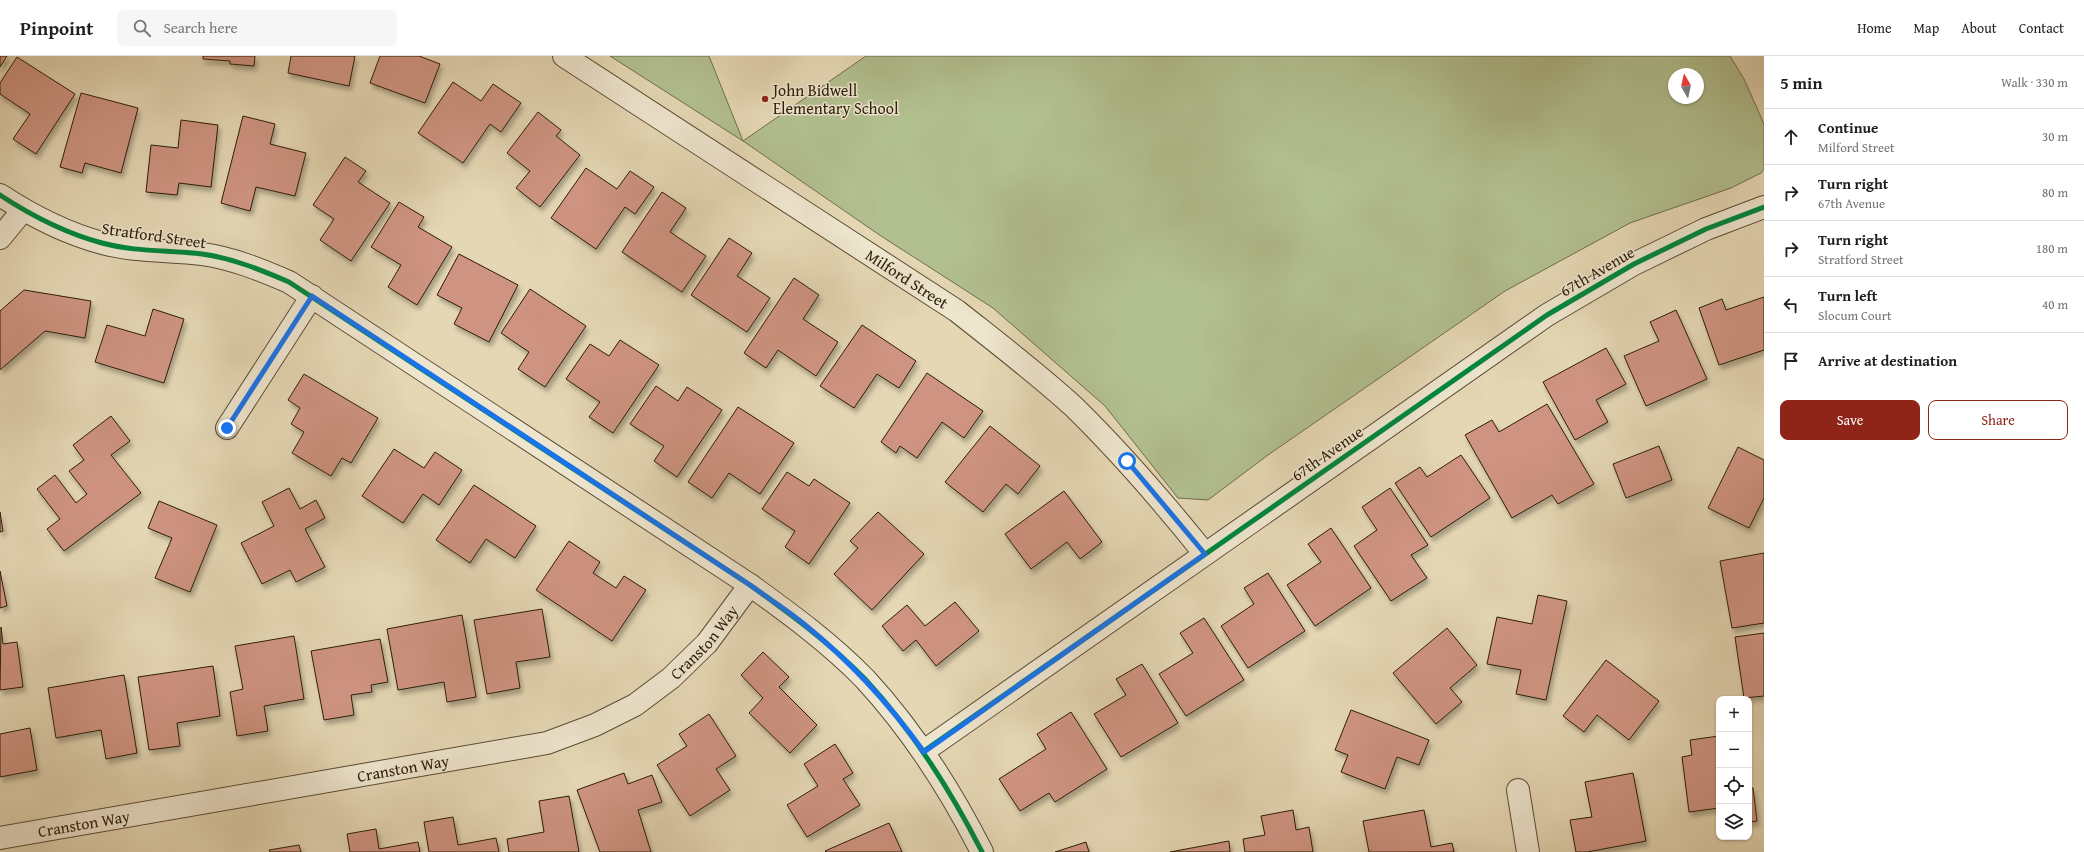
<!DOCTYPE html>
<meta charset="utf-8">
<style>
:root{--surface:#fff;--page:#f6f6f6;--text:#202124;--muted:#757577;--line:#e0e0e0;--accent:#8f2418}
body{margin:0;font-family:"Gentium Book Plus",serif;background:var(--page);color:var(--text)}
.controls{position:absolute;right:12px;bottom:12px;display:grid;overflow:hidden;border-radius:8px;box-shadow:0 1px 3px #0004}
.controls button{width:36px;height:36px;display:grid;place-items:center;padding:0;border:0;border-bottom:1px solid var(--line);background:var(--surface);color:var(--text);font:20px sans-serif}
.compass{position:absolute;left:1668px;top:12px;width:36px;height:36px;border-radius:50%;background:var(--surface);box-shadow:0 1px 3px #0004;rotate:351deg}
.stop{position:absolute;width:12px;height:12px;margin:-9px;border:3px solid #1a73e8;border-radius:50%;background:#fff}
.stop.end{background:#1a73e8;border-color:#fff;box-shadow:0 1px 4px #0008}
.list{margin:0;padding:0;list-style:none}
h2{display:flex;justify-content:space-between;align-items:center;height:52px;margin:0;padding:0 16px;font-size:17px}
h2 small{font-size:13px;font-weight:400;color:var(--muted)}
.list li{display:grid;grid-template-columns:26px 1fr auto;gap:12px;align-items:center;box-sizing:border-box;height:56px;padding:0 16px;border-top:1px solid var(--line)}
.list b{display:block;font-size:15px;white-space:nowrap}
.list p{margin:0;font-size:13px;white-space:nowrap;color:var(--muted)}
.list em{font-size:13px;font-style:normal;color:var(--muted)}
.actions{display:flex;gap:8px;padding:12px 16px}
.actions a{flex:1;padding:9px 0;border:1px solid var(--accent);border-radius:8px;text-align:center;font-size:14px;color:var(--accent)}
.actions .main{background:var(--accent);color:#fff}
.icon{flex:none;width:22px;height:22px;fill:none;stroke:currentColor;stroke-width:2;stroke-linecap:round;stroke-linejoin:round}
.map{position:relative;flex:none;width:1764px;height:796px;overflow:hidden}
header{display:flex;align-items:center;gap:24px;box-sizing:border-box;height:56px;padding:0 20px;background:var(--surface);border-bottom:1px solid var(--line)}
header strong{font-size:19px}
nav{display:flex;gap:22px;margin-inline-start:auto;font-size:14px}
.search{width:280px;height:36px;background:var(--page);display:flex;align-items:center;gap:10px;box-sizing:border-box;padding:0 14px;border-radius:8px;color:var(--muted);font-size:15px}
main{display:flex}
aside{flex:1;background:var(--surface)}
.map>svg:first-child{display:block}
.green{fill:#b2bf8f;stroke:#6e6e4c;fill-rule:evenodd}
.building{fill:#cf9481;stroke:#2b1d08;filter:url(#shadow)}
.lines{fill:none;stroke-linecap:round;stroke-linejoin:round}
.minor-casing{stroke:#5a4c33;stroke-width:24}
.minor{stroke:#eee5ce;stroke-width:22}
.cycleway-casing{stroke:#eee5ce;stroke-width:8}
.cycleway{stroke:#00873e;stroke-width:5}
.route{stroke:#1a73e8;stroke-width:5}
.poi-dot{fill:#8f2418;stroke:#eee5ce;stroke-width:1.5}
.labels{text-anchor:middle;stroke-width:3;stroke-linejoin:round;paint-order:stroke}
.poi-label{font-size:16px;fill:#2b1d08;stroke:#eee5ce;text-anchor:start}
.street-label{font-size:16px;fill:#2b1d08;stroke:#eee5ce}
</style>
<header>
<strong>Pinpoint</strong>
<div class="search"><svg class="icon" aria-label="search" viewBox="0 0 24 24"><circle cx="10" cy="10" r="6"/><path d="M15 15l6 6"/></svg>Search here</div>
<nav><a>Home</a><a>Map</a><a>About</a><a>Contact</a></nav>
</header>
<main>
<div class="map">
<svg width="1764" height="796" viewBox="0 0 1764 796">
<defs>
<filter id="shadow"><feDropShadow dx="2.5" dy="4.5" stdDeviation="2" flood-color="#0004"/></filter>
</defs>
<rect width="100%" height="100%" fill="#e5d7b4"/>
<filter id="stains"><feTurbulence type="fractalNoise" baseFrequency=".005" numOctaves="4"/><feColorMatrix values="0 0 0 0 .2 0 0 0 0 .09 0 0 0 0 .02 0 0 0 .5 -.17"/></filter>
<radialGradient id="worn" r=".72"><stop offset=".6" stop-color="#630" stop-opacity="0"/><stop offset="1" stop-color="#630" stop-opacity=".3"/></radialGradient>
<!-- green -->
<path class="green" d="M 610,0 L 709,0 L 743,85 L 866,0 L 1730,0 L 1744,23 L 1764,68 L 1764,113 L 1761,117 L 1731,132 L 1630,167 L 1505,235 L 1268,399 L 1208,444 L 1178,442 L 1105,350 L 993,252 L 881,180 L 743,85 ZM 1674,18 L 1698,18 L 1698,42 L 1674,42 Z"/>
<!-- building -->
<g class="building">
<path d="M 0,0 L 7,0 L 0,11 Z"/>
<path d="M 203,0 L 255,0 L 254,10 L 230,8 L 230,5 L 203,3 Z"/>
<path d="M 291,0 L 355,0 L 349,30 L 288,17 Z"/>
<path d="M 380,0 L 419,0 L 440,8 L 425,47 L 370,27 Z"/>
<path d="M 17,1 L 75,38 L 36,98 L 13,83 L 30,58 L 0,38 L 0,27 Z"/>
<path d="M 453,26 L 481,45 L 493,28 L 521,47 L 501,76 L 490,68 L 463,107 L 418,77 Z"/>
<path d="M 81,37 L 138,52 L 121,117 L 85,107 L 82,117 L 60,111 Z"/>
<path d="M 538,56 L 561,74 L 556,80 L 580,99 L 540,151 L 516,132 L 530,115 L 507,97 Z"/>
<path d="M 243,60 L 275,68 L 270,88 L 306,97 L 295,140 L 256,131 L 250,155 L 221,147 Z"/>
<path d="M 181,64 L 218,69 L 211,131 L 179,127 L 177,139 L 146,136 L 151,89 L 178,92 Z"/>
<path d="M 345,101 L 366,115 L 358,126 L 390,147 L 351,205 L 320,184 L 334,163 L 313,149 Z"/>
<path d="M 586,112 L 617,133 L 630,115 L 654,131 L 635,158 L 625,151 L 596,193 L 551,162 Z"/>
<path d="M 662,136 L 686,152 L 670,176 L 706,200 L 682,236 L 622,196 Z"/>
<path d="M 399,146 L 424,161 L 418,171 L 452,191 L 417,249 L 388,231 L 401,209 L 371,191 Z"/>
<path d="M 729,182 L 752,197 L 737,220 L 770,242 L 747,276 L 691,239 Z"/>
<path d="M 459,198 L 518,229 L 489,286 L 454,268 L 462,252 L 437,239 Z"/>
<path d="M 794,222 L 819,239 L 803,263 L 838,286 L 816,320 L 778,294 L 766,312 L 744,297 Z"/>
<path d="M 530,233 L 586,270 L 545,331 L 518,313 L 529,296 L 501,277 Z"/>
<path d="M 24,234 L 91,245 L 85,282 L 45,275 L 0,314 L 0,255 Z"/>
<path d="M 1764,241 L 1764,294 L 1719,309 L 1699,252 L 1722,243 L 1726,254 Z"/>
<path d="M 153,253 L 184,263 L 164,327 L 95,306 L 107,269 L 145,280 Z"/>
<path d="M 1676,254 L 1707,323 L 1646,350 L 1624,300 L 1659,285 L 1650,266 Z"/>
<path d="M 862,269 L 916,305 L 899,332 L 877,318 L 854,352 L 820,330 Z"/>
<path d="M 620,284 L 659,309 L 613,377 L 589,361 L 600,346 L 566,323 L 590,288 L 609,300 Z"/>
<path d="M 1606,292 L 1626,328 L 1596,344 L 1608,366 L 1575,384 L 1543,326 Z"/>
<path d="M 927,317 L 983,355 L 964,382 L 942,366 L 917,402 L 900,390 L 896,397 L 881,386 Z"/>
<path d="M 304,318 L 378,362 L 351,407 L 342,402 L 331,420 L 292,397 L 304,376 L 291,368 L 300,352 L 288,344 Z"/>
<path d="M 656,330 L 678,345 L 687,331 L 722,354 L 677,421 L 654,405 L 664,390 L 630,368 Z"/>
<path d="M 1547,348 L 1594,428 L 1558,448 L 1552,439 L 1512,462 L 1465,379 L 1492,364 L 1499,376 Z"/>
<path d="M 738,351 L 794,387 L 760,438 L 729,417 L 712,442 L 688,426 Z"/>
<path d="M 111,360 L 130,385 L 111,399 L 141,437 L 64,495 L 47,473 L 60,463 L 37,433 L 55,419 L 76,447 L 87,438 L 69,415 L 84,404 L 73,389 Z"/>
<path d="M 990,370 L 1040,410 L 1018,438 L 1006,428 L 983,456 L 945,426 Z"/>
<path d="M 1659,390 L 1672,424 L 1626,442 L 1613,408 Z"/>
<path d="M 1738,391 L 1764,404 L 1764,442 L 1749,472 L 1708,452 Z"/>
<path d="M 394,393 L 424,412 L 435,396 L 462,414 L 439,449 L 423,438 L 403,467 L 362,440 Z"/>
<path d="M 1461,399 L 1490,442 L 1431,481 L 1395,427 L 1420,411 L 1427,421 Z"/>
<path d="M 787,416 L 809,430 L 814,423 L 850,447 L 809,508 L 785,491 L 795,475 L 762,453 Z"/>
<path d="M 474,429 L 536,470 L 515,502 L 486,483 L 470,507 L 436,484 Z"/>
<path d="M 289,432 L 300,453 L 316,444 L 325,462 L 305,473 L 325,511 L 296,526 L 290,514 L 262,528 L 241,487 L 274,470 L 262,446 Z"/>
<path d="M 1390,432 L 1428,489 L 1411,499 L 1427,522 L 1391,545 L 1354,490 L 1377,474 L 1362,451 Z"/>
<path d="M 1064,435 L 1102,486 L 1080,503 L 1067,486 L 1031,513 L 1005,478 Z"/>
<path d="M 159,445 L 217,469 L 190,536 L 155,522 L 172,482 L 148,472 Z"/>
<path d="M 0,456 L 3,475 L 0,476 Z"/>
<path d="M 878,456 L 924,498 L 872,554 L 834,518 L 858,492 L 850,485 Z"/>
<path d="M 1331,472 L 1371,532 L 1315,570 L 1287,529 L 1321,506 L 1308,488 Z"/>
<path d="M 569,485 L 600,506 L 593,517 L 616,532 L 624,520 L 646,534 L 612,585 L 536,534 Z"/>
<path d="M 1764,497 L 1764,567 L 1732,572 L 1720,505 Z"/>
<path d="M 0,515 L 7,550 L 0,552 Z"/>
<path d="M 1268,517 L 1305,575 L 1248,612 L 1221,570 L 1254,548 L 1244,532 Z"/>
<path d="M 1538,539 L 1567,545 L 1546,644 L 1516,638 L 1521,614 L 1487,608 L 1497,561 L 1532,568 Z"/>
<path d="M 955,546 L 979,575 L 936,610 L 916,584 L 903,595 L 882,570 L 907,549 L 925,570 Z"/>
<path d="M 542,553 L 550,601 L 516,606 L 520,632 L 487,638 L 474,564 Z"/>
<path d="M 462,559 L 476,641 L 447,646 L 444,626 L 398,634 L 387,573 Z"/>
<path d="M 1204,562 L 1244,624 L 1186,660 L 1159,618 L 1193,597 L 1180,577 Z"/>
<path d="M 1,571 L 3,588 L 17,586 L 23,631 L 0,634 Z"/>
<path d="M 1447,572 L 1477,609 L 1450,632 L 1462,646 L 1436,668 L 1393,617 Z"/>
<path d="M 1764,577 L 1764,640 L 1744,642 L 1735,581 Z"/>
<path d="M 294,580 L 304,643 L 264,650 L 268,675 L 237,680 L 230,636 L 243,633 L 235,590 Z"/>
<path d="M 380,583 L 388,626 L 371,629 L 372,636 L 351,639 L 354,659 L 324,664 L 311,595 Z"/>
<path d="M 763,596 L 789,621 L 779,631 L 817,669 L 790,697 L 749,657 L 763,642 L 741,619 Z"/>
<path d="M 1606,604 L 1659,645 L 1629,684 L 1597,659 L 1584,676 L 1563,660 Z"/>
<path d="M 1142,608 L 1178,667 L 1121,701 L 1094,658 L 1126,639 L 1116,623 Z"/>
<path d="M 213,610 L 220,660 L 177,667 L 180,690 L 149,694 L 138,621 Z"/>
<path d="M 124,619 L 137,697 L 106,703 L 101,674 L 56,682 L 48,632 Z"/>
<path d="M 1351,654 L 1429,684 L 1419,709 L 1397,701 L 1385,733 L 1341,716 L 1348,699 L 1335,694 Z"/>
<path d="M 1071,656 L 1107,713 L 1055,746 L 1049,737 L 1020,755 L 999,723 L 1046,693 L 1037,678 Z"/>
<path d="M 709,658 L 736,700 L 716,713 L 730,734 L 690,760 L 657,709 L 687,690 L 679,678 Z"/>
<path d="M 30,672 L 37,714 L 0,721 L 0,678 Z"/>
<path d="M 1719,680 L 1719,752 L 1689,756 L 1682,701 L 1692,699 L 1690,684 Z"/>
<path d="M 835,688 L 853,717 L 843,723 L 860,749 L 807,781 L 787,749 L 818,730 L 804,708 Z"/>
<path d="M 624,717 L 628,728 L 652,719 L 662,746 L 638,754 L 651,796 L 600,796 L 577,734 Z"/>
<path d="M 1633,717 L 1646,785 L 1587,796 L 1576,796 L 1570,764 L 1592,761 L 1585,726 Z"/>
<path d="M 1749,732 L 1753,732 L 1757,765 L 1749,766 Z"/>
<path d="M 569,740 L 579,796 L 509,796 L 507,783 L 544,776 L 539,745 Z"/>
<path d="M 1293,754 L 1296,774 L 1309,771 L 1313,796 L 1245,796 L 1243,783 L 1265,779 L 1261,760 Z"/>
<path d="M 1424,754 L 1431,791 L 1452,787 L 1454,796 L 1369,796 L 1363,765 Z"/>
<path d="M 453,761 L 458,789 L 496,782 L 499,796 L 429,796 L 424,766 Z"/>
<path d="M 889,767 L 902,796 L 826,796 L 825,795 Z"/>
<path d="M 376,773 L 379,793 L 418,786 L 420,796 L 350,796 L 347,778 Z"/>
<path d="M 1229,785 L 1230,796 L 1170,796 Z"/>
<path d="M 1086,786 L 1089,796 L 1055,796 Z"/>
<path d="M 299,789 L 301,796 L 270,796 L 269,794 Z"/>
</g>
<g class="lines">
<!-- minor casing -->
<g class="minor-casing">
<g id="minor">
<path id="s1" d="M 564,0 L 957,255 C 996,286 1037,317 1074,351 C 1121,397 1164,447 1205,498"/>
<path d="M 0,139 C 32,160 65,177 102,187 C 135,196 168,194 202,198 C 232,202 261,214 289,226 L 750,529 C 790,558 830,587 865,623 C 913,675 950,733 982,796"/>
<path d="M 0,182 L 23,154"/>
<path d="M 227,372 L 312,240"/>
<path d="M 924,695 L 1547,259 L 1634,208 L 1706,173 L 1764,151"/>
<path d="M 1518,734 L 1528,796"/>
<path id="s2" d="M 0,782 L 547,687 L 595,669 L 635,649 L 671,622 L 707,587 L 750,529"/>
</g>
</g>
<!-- minor -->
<use href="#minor" class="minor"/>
<!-- cycleway casing -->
<g class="cycleway-casing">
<g id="cycleway">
<path d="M 0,139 C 32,160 65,177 102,187 C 135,196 168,194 202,198 C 232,202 261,214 289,226 L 750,529 C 790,558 830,587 865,623 C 913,675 950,733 982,796"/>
<path d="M 924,695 L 1547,259 L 1634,208 L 1706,173 L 1764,151"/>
</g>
</g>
<!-- cycleway -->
<use href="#cycleway" class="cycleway"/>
</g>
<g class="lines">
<!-- route -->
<path class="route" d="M 227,372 L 312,240 L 750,529 C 768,542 787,554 804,568 C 850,605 890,649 924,696 L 1205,498 L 1127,405"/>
</g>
<!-- markers -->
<circle class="poi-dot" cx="765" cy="43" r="4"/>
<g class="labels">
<!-- poi labels -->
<g class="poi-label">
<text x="773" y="40">John Bidwell<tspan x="773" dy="18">Elementary School</tspan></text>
</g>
<!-- street labels -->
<g class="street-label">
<text transform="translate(154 179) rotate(8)" y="6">Stratford Street</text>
<text transform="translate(1597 215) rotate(-30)" y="6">67th Avenue</text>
<text dy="6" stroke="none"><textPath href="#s1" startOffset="409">Milford Street</textPath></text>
<text transform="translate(1327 397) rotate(-35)" y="6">67th Avenue</text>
<text dy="6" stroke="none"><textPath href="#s2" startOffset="745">Cranston Way</textPath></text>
<text dy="6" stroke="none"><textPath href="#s2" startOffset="409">Cranston Way</textPath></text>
<text dy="6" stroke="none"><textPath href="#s2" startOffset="85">Cranston Way</textPath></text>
</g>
</g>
<rect width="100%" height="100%" filter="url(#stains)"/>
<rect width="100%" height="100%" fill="url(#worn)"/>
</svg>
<div class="controls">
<button>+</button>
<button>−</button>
<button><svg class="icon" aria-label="locate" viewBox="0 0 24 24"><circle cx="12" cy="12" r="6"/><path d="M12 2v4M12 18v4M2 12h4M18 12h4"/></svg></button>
<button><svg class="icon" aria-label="layers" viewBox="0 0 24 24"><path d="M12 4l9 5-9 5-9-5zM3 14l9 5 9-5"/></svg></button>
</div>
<svg class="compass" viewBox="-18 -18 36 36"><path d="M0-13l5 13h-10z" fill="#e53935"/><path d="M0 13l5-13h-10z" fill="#757577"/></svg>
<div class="stop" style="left:1127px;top:405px"></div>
<div class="stop end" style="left:227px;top:372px"></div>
</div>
<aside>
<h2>5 min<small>Walk · 330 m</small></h2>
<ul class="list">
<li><svg class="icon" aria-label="ahead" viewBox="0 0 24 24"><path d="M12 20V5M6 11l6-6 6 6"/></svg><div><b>Continue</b><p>Milford Street</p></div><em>30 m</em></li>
<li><svg class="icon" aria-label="right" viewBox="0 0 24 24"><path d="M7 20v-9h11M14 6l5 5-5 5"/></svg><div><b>Turn right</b><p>67th Avenue</p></div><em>80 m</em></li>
<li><svg class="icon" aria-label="right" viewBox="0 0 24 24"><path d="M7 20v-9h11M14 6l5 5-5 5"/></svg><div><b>Turn right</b><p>Stratford Street</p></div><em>180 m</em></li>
<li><svg class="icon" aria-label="left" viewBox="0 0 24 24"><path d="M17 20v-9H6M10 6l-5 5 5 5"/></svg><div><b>Turn left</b><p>Slocum Court</p></div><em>40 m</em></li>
<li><svg class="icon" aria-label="arrive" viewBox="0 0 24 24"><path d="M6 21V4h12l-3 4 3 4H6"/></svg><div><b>Arrive at destination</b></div></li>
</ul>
<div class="actions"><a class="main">Save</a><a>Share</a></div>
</aside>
</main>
